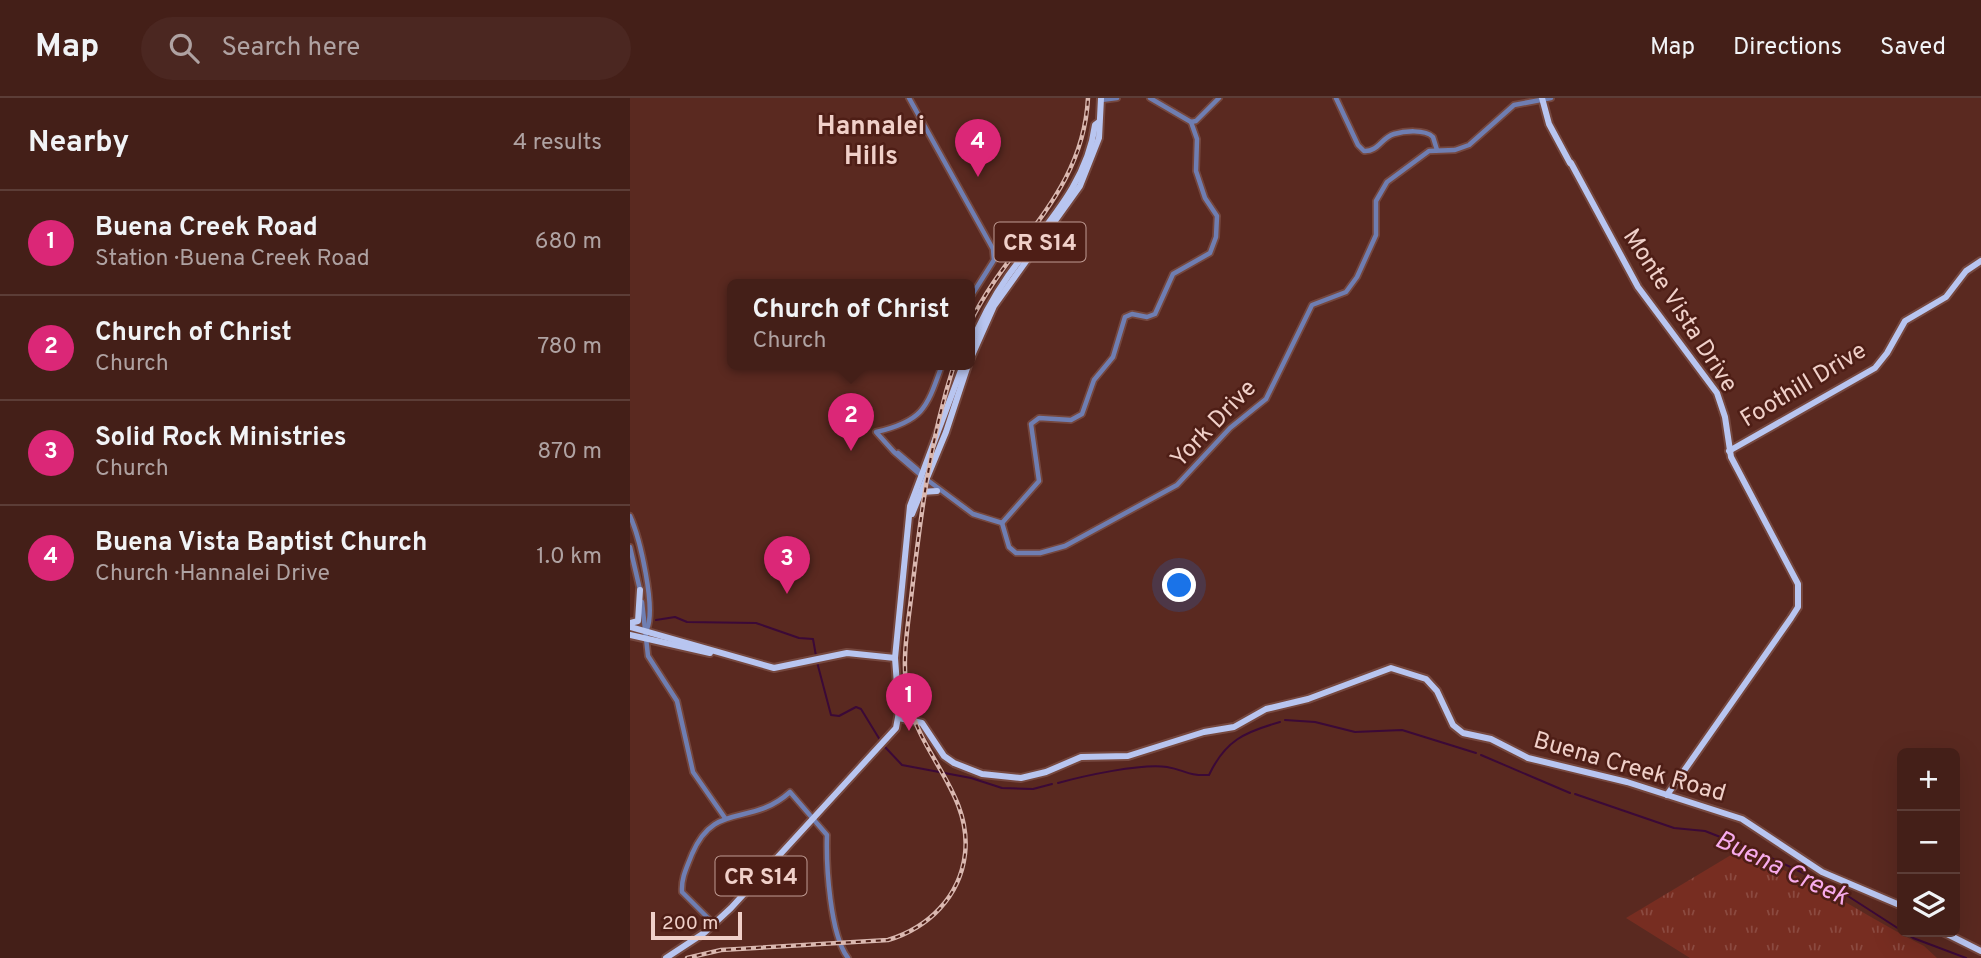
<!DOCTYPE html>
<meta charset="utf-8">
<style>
:root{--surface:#441f18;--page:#4b2721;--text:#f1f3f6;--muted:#afa2a2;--line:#5c3d37;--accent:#db2777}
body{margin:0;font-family:Overpass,sans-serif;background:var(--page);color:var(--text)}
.controls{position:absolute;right:21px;bottom:21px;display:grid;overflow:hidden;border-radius:10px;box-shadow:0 7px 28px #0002}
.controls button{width:63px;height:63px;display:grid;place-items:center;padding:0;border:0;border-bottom:2px solid var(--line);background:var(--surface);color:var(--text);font:35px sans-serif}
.scale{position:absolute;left:21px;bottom:18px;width:91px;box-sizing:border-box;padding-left:7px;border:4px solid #f0d0c9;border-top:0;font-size:19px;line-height:24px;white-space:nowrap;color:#f0d0c9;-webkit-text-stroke:5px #4e1e16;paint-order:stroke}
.you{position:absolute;left:550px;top:488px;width:24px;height:24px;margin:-18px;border:5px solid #fff;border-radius:50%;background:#1a73e8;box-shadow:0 0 0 10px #1a73e833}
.badge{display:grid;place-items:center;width:46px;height:46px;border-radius:50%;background:var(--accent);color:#fff;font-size:23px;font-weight:700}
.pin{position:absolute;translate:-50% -58px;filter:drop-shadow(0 2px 4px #0008)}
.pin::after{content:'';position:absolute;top:37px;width:24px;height:21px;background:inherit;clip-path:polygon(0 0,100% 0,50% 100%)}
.popup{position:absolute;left:97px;top:181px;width:248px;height:91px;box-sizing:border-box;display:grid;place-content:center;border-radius:10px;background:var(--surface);filter:drop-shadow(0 2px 5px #0005);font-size:23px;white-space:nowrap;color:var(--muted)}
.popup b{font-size:26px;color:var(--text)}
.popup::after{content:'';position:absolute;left:50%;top:100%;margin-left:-14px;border:14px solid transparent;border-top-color:var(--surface)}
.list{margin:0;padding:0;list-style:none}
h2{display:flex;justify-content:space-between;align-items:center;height:91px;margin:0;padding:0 28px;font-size:30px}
h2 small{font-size:23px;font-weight:400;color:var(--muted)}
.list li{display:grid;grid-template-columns:46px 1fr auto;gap:21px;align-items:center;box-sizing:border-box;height:105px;padding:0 28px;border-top:2px solid var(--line)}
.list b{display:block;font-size:26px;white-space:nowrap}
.list p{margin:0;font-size:23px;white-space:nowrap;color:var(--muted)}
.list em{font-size:23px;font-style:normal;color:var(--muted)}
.icon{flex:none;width:38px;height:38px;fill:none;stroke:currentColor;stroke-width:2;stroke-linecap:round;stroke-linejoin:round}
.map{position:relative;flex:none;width:1351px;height:860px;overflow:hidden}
header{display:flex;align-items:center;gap:42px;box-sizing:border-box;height:98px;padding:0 35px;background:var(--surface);border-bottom:2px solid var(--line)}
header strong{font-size:33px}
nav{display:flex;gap:38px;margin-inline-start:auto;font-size:24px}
.search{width:490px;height:63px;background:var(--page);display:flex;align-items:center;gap:18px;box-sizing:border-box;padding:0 24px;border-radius:38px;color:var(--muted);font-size:26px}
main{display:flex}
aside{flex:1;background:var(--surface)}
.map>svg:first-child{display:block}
.grass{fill:url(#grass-tufts)}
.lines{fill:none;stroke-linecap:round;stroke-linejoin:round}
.stream{stroke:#3b0937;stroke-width:2}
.minor-casing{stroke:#75473e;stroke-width:8}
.major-casing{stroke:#75473e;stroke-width:10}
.minor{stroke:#6f7eb2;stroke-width:4.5}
.major{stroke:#b8c5f0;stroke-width:6}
.rail-casing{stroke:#dab8b0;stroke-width:4.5}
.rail{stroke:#4e1e16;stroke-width:2;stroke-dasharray:5;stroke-linecap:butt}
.labels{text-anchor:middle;stroke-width:5;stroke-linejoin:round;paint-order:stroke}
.shield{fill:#4e1e16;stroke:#bf9b93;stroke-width:2}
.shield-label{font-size:23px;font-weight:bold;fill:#f0d0c9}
.street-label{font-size:24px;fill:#f0d0c9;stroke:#4e1e16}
.neighbourhood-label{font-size:26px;font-weight:bold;fill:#f0d0c9;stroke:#4e1e16}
.water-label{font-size:26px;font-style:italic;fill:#f7abec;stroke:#4e1e16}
</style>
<header>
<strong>Map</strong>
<div class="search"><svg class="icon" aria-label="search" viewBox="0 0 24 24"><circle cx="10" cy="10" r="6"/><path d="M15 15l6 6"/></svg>Search here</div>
<nav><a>Map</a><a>Directions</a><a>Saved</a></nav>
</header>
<main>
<aside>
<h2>Nearby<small>4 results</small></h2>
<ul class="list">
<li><span class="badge">1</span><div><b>Buena Creek Road</b><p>Station · Buena Creek Road</p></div><em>680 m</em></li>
<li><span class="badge">2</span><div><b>Church of Christ</b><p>Church</p></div><em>780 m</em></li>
<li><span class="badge">3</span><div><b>Solid Rock Ministries</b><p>Church</p></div><em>870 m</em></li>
<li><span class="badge">4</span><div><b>Buena Vista Baptist Church</b><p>Church · Hannalei Drive</p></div><em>1.0 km</em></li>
</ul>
</aside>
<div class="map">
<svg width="1351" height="860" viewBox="0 0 1351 860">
<defs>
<pattern id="grass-tufts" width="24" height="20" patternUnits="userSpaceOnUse" patternTransform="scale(1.75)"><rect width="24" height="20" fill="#772d21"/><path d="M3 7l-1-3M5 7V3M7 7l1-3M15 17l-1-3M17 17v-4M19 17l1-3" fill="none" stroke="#8b4a40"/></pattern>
</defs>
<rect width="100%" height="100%" fill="#5a2920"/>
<!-- grass -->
<path class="grass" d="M 1106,754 C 1174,774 1231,816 1294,848 L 1307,860 L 1060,860 L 996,820 Z"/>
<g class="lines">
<!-- stream -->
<g class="stream">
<path d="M 26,522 L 45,519 L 57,524 L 126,525 L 169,540 L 183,541 L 186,558"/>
<path d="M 187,564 L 201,617 L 209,618 L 226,609 L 231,611 L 250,642"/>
<path d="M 655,622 L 685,624 L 725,634 L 772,632 L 846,655"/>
<path d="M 255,649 L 272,667 L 341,680 L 372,690 L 403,691 L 422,686"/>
<path d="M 851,657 L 940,695"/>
<path d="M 428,685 C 453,678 512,665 537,669 C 555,672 557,678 579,677 C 595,643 614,634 650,624"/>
<path d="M 945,696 L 1044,730 L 1075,733 L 1131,755 L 1207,791 L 1283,840 L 1336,860"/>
</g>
<!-- minor casing -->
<g class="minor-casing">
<g id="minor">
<path d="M 279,0 L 363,151 L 364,162 L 340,200"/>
<path d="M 706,0 L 728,47 L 734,53 C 748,54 751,40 764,36 C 774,33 795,31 803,39 L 807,52"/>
<path d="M 471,2 L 487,0"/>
<path d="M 561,24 L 566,23 L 589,0"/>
<path d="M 268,355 L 288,372"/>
<path d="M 293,379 L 264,354 L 246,334 C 294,323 297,309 312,267"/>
<path d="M 296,381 L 343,416 L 372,425"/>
<path d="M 0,418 C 10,440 26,510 17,531"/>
<path d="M 372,425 L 379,449 L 386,455 L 410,455 L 435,448 L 547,387 L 600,330 L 636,301 L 682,207 L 716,194 L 727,179 L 746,137 L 746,103 L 757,84 L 799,53 L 825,52 L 839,47 L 884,7 L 921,0"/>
<path d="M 372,425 L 409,383 L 401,326 L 409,320 L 441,322 L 452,316 L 464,282 L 483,259 L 495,219 L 502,216 L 517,219 L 525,216 L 543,176 L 580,155 L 586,139 L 587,118 L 575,100 L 566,73 L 567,41 L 561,24 L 520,0"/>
<path d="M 0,449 L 10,492"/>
<path d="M 12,504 L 18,558 L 47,603 L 63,674 L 95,720"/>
<path d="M 84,826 L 52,794 C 51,780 57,769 62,756 C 85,702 120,730 160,694 L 197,737 C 196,767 200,837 218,860"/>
</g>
</g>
<!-- major casing -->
<g class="major-casing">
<g id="major">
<path d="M 912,0 L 919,26 L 940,65"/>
<path d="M 941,65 L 1008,189 L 1087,295 L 1095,319 L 1101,359 L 1168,486 L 1168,509 L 1161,520 L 1037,697"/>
<path d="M 340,249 C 350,224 362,201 378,178 C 412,130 457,88 465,27 L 469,24"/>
<path d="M 340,262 L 364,208 L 450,88 L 469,40 L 471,0"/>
<path d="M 1099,353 L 1245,270 L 1257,255 L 1275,223 L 1316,199 L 1336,173 L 1351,163"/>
<path d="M 291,394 L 307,393"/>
<path d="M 282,416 L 316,334 L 338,267"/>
<path d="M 0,525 L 8,523 L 10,492"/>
<path d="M 0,529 L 144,570 L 217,555 L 265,560"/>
<path d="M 0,537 L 80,555"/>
<path d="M 269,620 L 292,625 L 314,658 L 324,665 L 352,676 L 391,680 L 416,674 L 451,659 L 498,658 L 574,634 L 604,629 L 636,611 L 678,601 L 761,570 L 796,581 L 807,593 L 823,627 L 833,635 L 861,641 L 898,660 L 997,684 L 1112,721 L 1192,774 L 1272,808"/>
<path d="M 1313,834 L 1351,853"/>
<path d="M 36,860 L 74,835 L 101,810 L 266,630 L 269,614 L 265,560 L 280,408 L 333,267"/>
</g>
</g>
<!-- minor -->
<use href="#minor" class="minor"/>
<!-- major -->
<use href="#major" class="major"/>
<!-- rail casing -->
<g class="rail-casing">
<g id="rail">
<path d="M 340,225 C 379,144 453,97 458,0"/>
<path d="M 57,860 L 91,852 L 258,842 C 298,830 330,799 335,756 C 342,697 291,658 279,604 C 270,567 278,529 282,492 C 291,415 300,342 324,267"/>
</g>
</g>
<!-- rail -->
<use href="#rail" class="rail"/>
</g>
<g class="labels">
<!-- shield labels -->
<g class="shield">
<rect x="364.5" y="124.5" width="91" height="39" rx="5"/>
<rect x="85.5" y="758.5" width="91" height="39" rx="5"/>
</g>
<g class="shield-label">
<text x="410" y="152">CR S14</text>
<text x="131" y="786">CR S14</text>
</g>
<!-- street labels -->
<g class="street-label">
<text transform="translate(1051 212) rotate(57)" y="8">Monte Vista Drive</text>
<text transform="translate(1173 286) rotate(-31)" y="8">Foothill Drive</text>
<text transform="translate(583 325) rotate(-46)" y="8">York Drive</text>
<text transform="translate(1000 668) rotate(16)" y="8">Buena Creek Road</text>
</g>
<!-- neighbourhood labels -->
<g class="neighbourhood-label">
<text x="241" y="36">Hannalei<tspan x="241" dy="30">Hills</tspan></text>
</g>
<!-- water labels -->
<g class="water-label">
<text transform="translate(1152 769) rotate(25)" y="9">Buena Creek</text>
</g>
</g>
</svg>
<div class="controls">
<button>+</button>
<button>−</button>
<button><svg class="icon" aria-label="layers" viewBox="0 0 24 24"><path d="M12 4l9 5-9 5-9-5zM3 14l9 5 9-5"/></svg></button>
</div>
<div class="scale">200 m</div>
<div class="you"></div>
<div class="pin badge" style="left:279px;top:633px">1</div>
<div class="pin badge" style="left:221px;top:353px">2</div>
<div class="popup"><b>Church of Christ</b>Church</div>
<div class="pin badge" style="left:157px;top:496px">3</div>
<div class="pin badge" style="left:348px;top:79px">4</div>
</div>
</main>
